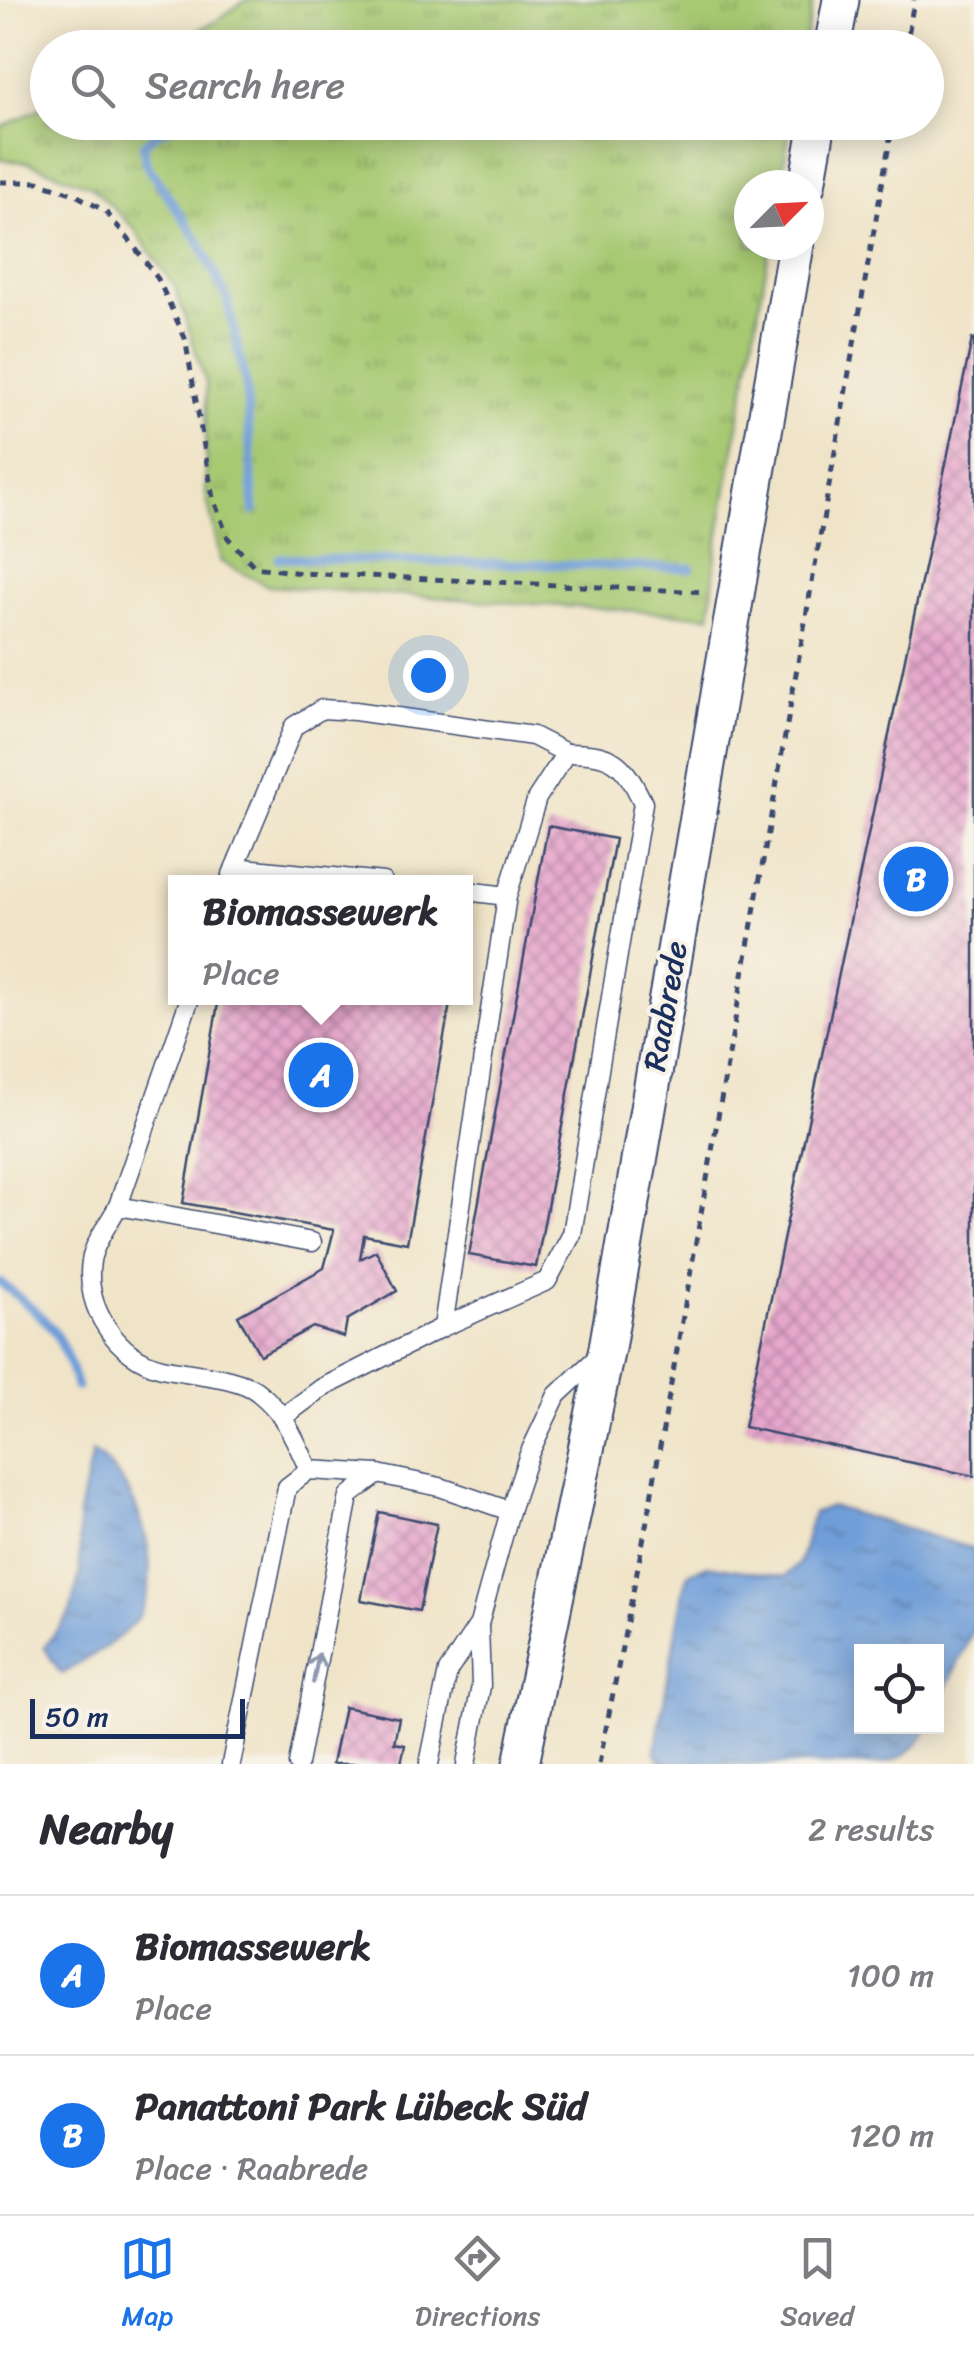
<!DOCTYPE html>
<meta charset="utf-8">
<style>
:root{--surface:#fff;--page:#f2f2f3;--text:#2b2b33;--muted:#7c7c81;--line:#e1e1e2;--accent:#1a73e8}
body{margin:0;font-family:Sriracha,sans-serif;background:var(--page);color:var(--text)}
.controls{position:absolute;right:30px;bottom:30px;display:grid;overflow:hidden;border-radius:0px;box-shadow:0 5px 25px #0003}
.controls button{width:90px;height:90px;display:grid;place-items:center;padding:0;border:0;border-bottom:2px solid var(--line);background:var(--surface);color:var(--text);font:50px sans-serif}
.compass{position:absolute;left:734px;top:170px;width:90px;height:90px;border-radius:50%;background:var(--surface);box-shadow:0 5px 25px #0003;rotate:66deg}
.scale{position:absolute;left:30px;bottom:25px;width:215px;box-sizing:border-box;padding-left:10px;border:5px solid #1b2f5e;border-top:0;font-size:28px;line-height:35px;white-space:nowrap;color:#1b2f5e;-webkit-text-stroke:8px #f7f3e8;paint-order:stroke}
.you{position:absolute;left:428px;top:675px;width:35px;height:35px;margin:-25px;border:8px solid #fff;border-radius:50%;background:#1a73e8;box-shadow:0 0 0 15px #1a73e833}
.badge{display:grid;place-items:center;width:65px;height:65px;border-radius:50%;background:var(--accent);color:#fff;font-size:32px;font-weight:700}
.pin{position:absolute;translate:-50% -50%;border:5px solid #fff;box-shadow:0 2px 10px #0006}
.popup{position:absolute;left:168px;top:875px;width:305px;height:130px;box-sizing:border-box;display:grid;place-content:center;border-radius:0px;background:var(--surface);filter:drop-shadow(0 2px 8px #0005);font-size:32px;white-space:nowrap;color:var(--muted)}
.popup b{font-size:38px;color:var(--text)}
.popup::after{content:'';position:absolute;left:50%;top:100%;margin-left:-20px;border:20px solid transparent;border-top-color:var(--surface)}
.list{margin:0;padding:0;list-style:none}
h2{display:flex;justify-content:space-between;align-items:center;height:130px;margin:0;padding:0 40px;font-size:42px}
h2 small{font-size:32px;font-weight:400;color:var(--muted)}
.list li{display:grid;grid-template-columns:65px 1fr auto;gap:30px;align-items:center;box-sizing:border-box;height:160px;padding:0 40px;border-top:2px solid var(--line)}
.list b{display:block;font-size:38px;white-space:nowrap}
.list p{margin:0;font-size:32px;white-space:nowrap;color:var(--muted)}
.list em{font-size:32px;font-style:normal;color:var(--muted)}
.icon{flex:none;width:55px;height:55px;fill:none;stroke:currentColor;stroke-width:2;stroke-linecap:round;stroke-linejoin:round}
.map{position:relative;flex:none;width:974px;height:1764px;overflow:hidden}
.search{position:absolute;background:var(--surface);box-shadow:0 5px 25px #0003;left:30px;right:30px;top:30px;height:110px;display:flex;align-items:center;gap:25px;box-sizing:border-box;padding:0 35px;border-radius:55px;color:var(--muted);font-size:38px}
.sheet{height:450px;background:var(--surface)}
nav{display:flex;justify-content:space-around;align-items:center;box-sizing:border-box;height:140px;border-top:2px solid var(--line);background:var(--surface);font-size:28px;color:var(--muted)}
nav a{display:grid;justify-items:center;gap:5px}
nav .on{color:var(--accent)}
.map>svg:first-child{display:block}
.grass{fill:url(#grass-tufts);stroke:#617c68;stroke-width:2.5}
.water{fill:url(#water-ripples);stroke:#46669b;stroke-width:2.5}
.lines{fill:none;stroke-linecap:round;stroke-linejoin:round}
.stream{stroke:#709ed8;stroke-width:9}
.building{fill:url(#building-cross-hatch)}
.service-casing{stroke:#3b4a6e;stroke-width:21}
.minor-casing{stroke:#3b4a6e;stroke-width:39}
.path{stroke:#3b4a6e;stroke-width:5;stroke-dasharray:8 8;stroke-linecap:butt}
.service{stroke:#fff;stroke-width:18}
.minor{stroke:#fff;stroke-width:35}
.oneway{stroke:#8d97ae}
.labels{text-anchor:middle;stroke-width:8;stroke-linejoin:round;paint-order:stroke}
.street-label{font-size:32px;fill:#1b2f5e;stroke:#f7f3e8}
</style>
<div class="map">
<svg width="974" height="1764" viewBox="0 0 974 1764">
<defs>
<pattern id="grass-tufts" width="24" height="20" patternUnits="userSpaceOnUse" patternTransform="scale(2.5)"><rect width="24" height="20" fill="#a7c972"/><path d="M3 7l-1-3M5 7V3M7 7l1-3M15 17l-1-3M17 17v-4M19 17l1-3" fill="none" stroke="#87a461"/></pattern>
<pattern id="water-ripples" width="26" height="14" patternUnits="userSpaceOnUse" patternTransform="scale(2.5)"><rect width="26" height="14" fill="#709ed8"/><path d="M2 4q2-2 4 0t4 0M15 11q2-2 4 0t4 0" fill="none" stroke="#5b81b2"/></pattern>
<pattern id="building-cross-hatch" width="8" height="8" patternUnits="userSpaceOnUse" patternTransform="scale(2.5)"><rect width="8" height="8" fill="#e7a7cc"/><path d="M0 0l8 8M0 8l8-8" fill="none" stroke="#ba88a9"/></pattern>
</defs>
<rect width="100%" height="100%" fill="#f7f3e8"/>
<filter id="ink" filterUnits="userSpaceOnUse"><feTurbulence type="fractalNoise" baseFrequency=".01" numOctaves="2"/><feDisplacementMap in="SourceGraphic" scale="20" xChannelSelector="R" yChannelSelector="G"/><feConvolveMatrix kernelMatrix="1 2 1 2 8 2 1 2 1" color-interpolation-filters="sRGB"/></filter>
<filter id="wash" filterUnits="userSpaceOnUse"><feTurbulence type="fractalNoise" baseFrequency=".0048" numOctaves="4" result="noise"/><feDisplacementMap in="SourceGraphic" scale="40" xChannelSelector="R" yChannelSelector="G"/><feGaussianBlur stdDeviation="2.25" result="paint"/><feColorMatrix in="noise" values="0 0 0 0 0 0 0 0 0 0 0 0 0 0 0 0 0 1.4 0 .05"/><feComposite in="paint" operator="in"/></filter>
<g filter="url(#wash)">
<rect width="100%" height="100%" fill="#f0e4c8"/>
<!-- grass -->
<g class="grass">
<path d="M 246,0 L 813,0 L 804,47 L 163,47 L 213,23 Z"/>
<path d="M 47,105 L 48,122 L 791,123 L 780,185 L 749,185 L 749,245 L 770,245 L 717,545 L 710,616 L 268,586 L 221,562 L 206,494 L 206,383 L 175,287 L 133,227 L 91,186 L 27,162 L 0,160 L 0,128 Z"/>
</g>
<!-- water -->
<g class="water">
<path d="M 92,1452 C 137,1479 165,1564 141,1612 C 127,1638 85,1660 61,1674 L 44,1647 L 70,1613 L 80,1573 L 79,1514 Z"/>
<path d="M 830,1506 L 974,1549 L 974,1629 L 937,1709 L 936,1652 L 862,1652 L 862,1726 L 928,1727 C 917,1750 900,1762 875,1764 L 663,1764 L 655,1753 L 683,1590 L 688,1574 L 707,1565 L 784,1577 L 799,1564 L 813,1513 Z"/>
</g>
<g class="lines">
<!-- stream -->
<g class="stream">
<path d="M 181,122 L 157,133 L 143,145 L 146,164 L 200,243 L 227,299 L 246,385 L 254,511"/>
<path d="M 279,558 L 691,568"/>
<path d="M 0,1282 C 48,1322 59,1325 77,1387"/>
</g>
</g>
<g id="blocks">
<!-- building -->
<g class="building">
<path d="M 972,339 L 974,339 L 974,1476 L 744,1427 Z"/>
<path d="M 548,826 L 615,839 L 536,1267 L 469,1255 Z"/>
<path d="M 219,998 L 451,998 L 407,1243 L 364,1235 L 360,1259 L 376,1251 L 397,1291 L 347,1320 L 344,1337 L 313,1327 L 260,1355 L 238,1316 L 324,1268 L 334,1230 L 183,1203 Z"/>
<path d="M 379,1512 L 437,1524 L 419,1611 L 361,1600 Z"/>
<path d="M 344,1707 L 399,1718 L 394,1743 L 405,1745 L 401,1764 L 332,1764 Z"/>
</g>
</g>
</g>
<g filter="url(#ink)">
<use href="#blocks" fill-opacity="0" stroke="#3b4a6e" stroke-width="2.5"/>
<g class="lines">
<!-- service casing -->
<g class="service-casing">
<g id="service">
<path d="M 235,867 L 294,726 L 322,709 L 355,711 L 533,736 L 566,753"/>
<path d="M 229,882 L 235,867 L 383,882"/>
<path d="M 466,891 L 507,896"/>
<path d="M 118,1206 L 190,998"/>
<path d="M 283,1417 L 322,1388 L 443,1327 L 547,1281 L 572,1234 L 643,803 C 623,761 613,753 566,753 L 537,798 L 507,896 L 443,1327"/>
<path d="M 309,1470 C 296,1442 285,1413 259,1393 C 239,1376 188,1374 162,1368 C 117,1357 84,1308 91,1261 C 93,1244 110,1222 118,1206 L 312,1242"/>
<path d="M 510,1511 L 529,1454 L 557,1395 L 603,1352"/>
<path d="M 231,1764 L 287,1487 L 309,1470 L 378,1474 L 440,1487 L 510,1511 L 479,1624 L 448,1671 L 429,1764"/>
<path d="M 298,1764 L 349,1496 L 378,1474"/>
<path d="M 466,1764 L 481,1686 L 479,1626"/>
</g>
</g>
<!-- minor casing -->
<g class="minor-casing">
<g id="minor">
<path d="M 832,48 L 841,0"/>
<path d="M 807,185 L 818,122"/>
<path d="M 521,1764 L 607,1348 L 796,245"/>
</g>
</g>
<!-- path -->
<g class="path">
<path d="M 906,48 L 914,0"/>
<path d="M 0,182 L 38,182 L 74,194 L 105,211 L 130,241 L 158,279 L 185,338 L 213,498 L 228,538 L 255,567 L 302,573 L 707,592"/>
<path d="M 599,1764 L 646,1526 L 893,122"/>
</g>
<!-- service -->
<use href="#service" class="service"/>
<!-- minor -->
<use href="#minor" class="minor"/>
</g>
<!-- one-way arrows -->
<defs><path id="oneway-shaft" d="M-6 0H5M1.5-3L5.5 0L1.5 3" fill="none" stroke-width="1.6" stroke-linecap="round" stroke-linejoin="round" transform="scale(2.5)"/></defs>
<use class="oneway" href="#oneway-shaft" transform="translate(316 1668) rotate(-79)"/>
</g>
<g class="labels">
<!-- street labels -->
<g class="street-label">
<text transform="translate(665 1006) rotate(-80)" y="11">Raabrede</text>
</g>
</g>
</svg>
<div class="controls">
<button><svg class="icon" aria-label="locate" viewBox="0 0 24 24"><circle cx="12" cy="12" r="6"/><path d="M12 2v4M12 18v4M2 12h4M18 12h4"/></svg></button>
</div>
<svg class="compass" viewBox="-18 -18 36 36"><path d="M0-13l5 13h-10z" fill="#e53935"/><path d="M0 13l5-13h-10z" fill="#7c7c81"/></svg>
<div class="scale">50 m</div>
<div class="you"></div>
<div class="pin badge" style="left:321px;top:1075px">A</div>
<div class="popup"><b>Biomassewerk</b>Place</div>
<div class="pin badge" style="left:916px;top:879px">B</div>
<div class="search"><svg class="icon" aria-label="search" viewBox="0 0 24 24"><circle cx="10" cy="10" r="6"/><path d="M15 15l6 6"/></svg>Search here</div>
</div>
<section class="sheet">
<h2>Nearby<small>2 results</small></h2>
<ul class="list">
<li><span class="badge">A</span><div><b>Biomassewerk</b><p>Place</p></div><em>100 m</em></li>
<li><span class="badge">B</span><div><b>Panattoni Park Lübeck Süd</b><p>Place · Raabrede</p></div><em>120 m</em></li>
</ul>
</section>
<nav>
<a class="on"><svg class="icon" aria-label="map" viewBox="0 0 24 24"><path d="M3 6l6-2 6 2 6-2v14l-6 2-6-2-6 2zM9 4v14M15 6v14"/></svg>Map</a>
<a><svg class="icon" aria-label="directions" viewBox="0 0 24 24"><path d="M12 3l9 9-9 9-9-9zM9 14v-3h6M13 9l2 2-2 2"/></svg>Directions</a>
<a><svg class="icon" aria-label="saved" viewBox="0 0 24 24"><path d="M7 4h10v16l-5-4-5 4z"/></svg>Saved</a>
</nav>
